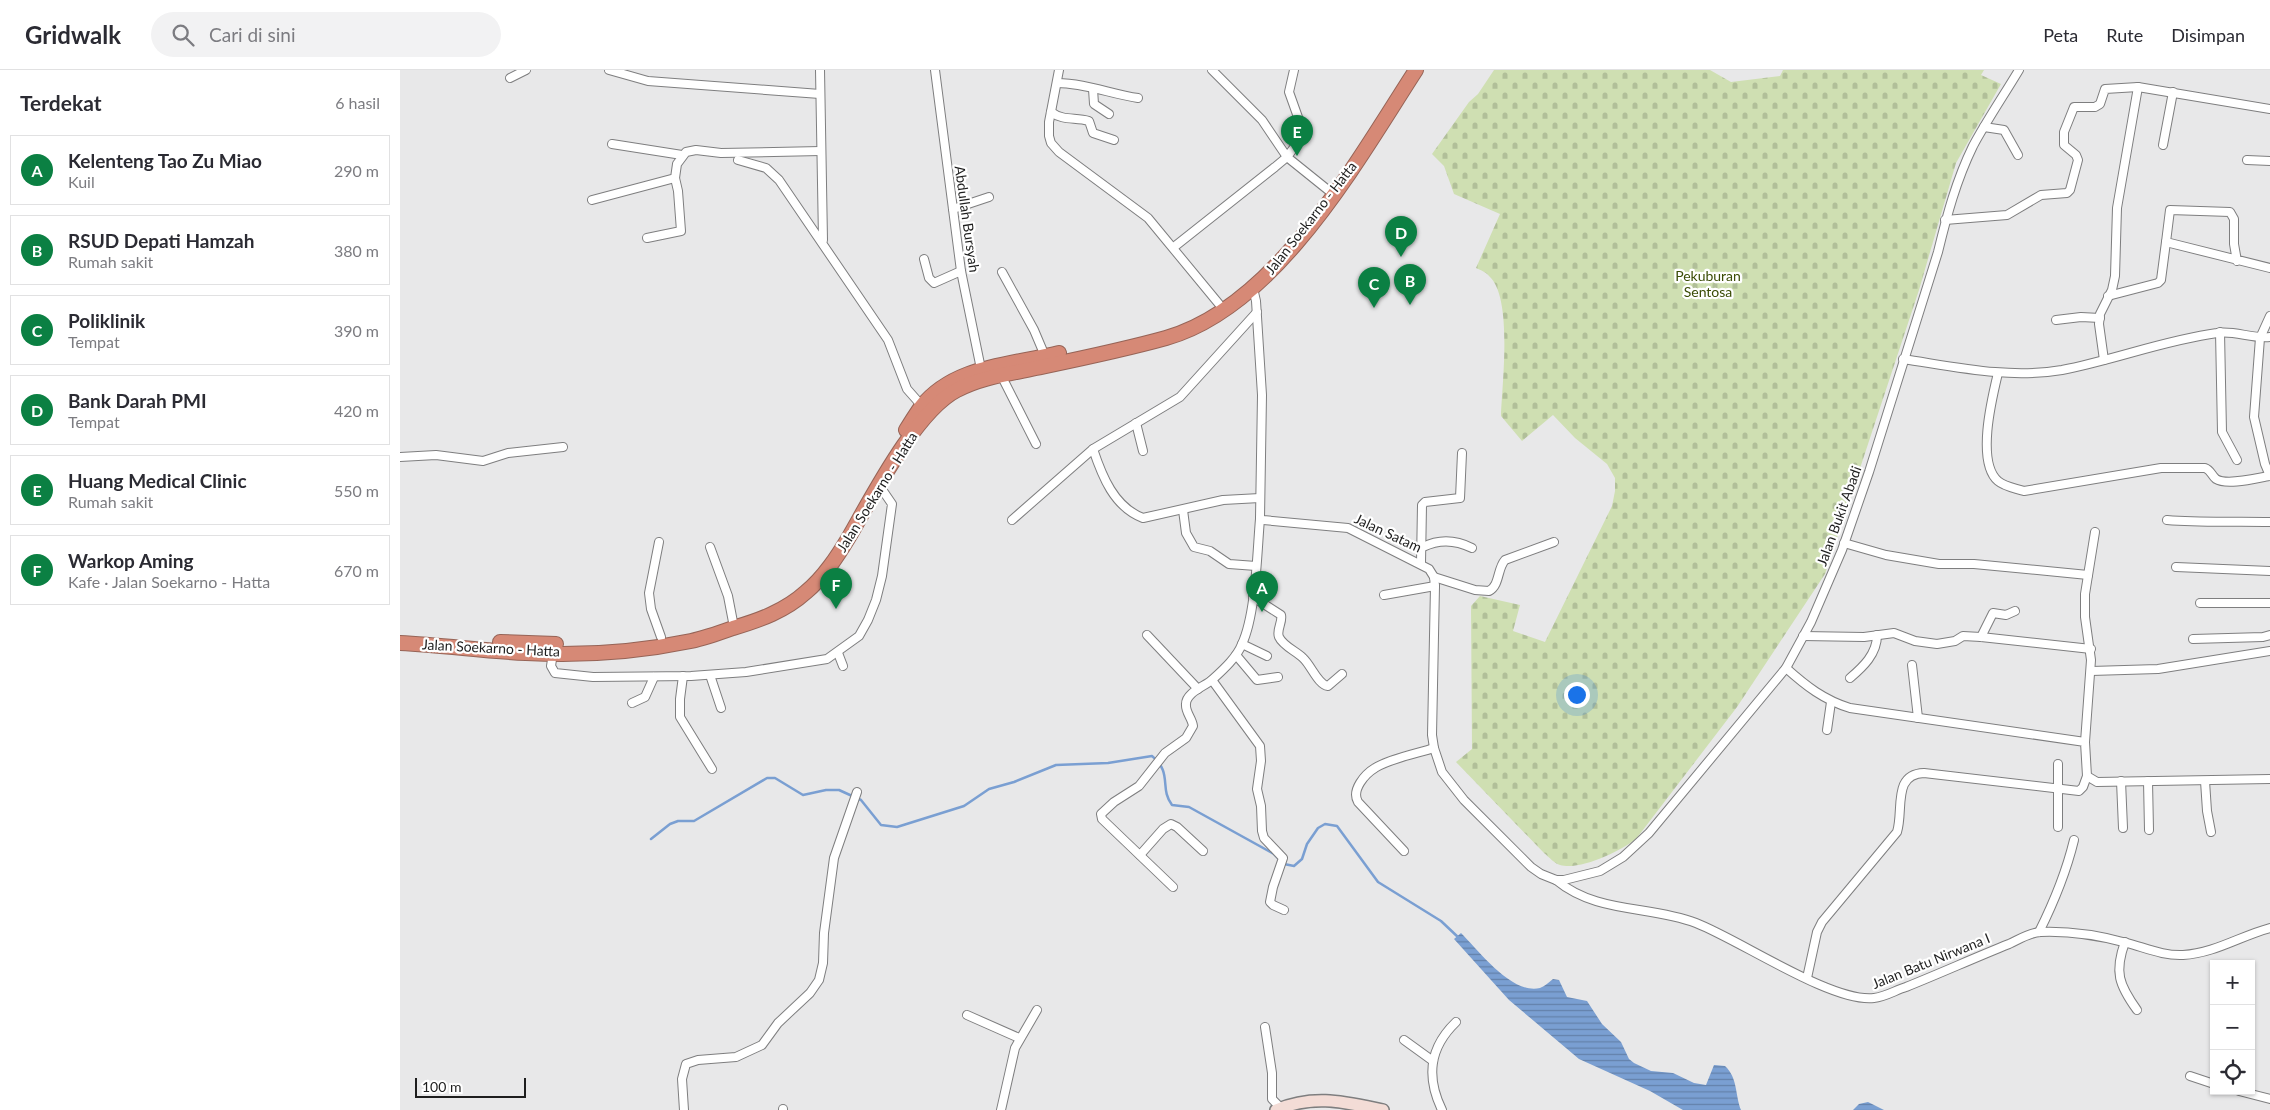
<!DOCTYPE html>
<html lang="id">
<meta charset="utf-8">
<style>
:root{--surface:#fff;--page:#f2f2f3;--text:#2b2b33;--muted:#7c7c81;--line:#e1e1e2;--accent:#0b8043}
body{margin:0;font-family:Lato,sans-serif;background:var(--page);color:var(--text)}
.controls{position:absolute;right:15px;bottom:15px;display:grid;overflow:hidden;border-radius:0px;box-shadow:0 1px 4px #0004}
.controls button{width:45px;height:45px;display:grid;place-items:center;padding:0;border:0;border-bottom:1px solid var(--line);background:var(--surface);color:var(--text);font:25px sans-serif}
.scale{position:absolute;left:15px;bottom:12px;width:111px;box-sizing:border-box;padding-left:5px;border:2px solid #1e1e1e;border-top:0;font-size:14px;line-height:18px;white-space:nowrap;color:#1e1e1e;-webkit-text-stroke:4px #fff;paint-order:stroke}
.you{position:absolute;left:1176px;top:624px;width:18px;height:18px;margin:-12px;border:4px solid #fff;border-radius:50%;background:#1a73e8;box-shadow:0 0 0 8px #1a73e833}
.badge{display:grid;place-items:center;width:32px;height:32px;border-radius:50%;background:var(--accent);color:#fff;font-size:16px;font-weight:700}
.pin{position:absolute;translate:-50% -41px;filter:drop-shadow(0 1px 2px #0008)}
.pin::after{content:'';position:absolute;top:26px;width:18px;height:15px;background:inherit;clip-path:polygon(0 0,100% 0,50% 100%)}
.list{margin:0;padding:0;list-style:none}
h2{display:flex;justify-content:space-between;align-items:center;height:65px;margin:0;padding:0 20px;font-size:21px}
h2 small{font-size:16px;font-weight:400;color:var(--muted)}
.list li{display:grid;grid-template-columns:32px 1fr auto;gap:15px;align-items:center;box-sizing:border-box;height:70px;margin:0 10px 10px;padding:0 10px;border:1px solid var(--line);border-radius:0px}
.list b{display:block;font-size:19px;white-space:nowrap}
.list p{margin:0;font-size:16px;white-space:nowrap;color:var(--muted)}
.list em{font-size:16px;font-style:normal;color:var(--muted)}
.icon{flex:none;width:28px;height:28px;fill:none;stroke:currentColor;stroke-width:2;stroke-linecap:round;stroke-linejoin:round}
.map{position:relative;flex:none;width:1870px;height:1040px;overflow:hidden}
header{display:flex;align-items:center;gap:30px;box-sizing:border-box;height:70px;padding:0 25px;background:var(--surface);border-bottom:1px solid var(--line)}
header strong{font-size:24px}
nav{display:flex;gap:28px;margin-inline-start:auto;font-size:18px}
.search{width:350px;height:45px;background:var(--page);display:flex;align-items:center;gap:12px;box-sizing:border-box;padding:0 18px;border-radius:28px;color:var(--muted);font-size:19px}
main{display:flex}
aside{flex:1;background:var(--surface)}
.map>svg:first-child{display:block}
.cemetery{fill:url(#cemetery-stones)}
.water{fill:url(#water-rules)}
.lines{fill:none;stroke-linecap:round;stroke-linejoin:round}
.stream{stroke:#7a9fd2;stroke-width:2.5}
.street-casing{stroke:#7e7e7f;stroke-width:10}
.secondary-casing{stroke:#7e7e7f;stroke-width:14}
.highway-casing{stroke:#966457;stroke-width:16}
.street{stroke:#fff;stroke-width:8}
.secondary{stroke:#f3dcd6;stroke-width:11}
.highway{stroke:#d68976;stroke-width:14}
.labels{text-anchor:middle;stroke-width:4.5;stroke-linejoin:round;paint-order:stroke}
.street-label{font-size:14px;fill:#1e1e1e;stroke:#fff}
.park-label{font-size:14px;fill:#3a4c06;stroke:#fff}
</style>
<header>
<strong>Gridwalk</strong>
<div class="search"><svg class="icon" aria-label="search" viewBox="0 0 24 24"><circle cx="10" cy="10" r="6"/><path d="M15 15l6 6"/></svg>Cari di sini</div>
<nav><a>Peta</a><a>Rute</a><a>Disimpan</a></nav>
</header>
<main>
<aside>
<h2>Terdekat<small>6 hasil</small></h2>
<ul class="list">
<li><span class="badge">A</span><div><b>Kelenteng Tao Zu Miao</b><p>Kuil</p></div><em>290 m</em></li>
<li><span class="badge">B</span><div><b>RSUD Depati Hamzah</b><p>Rumah sakit</p></div><em>380 m</em></li>
<li><span class="badge">C</span><div><b>Poliklinik</b><p>Tempat</p></div><em>390 m</em></li>
<li><span class="badge">D</span><div><b>Bank Darah PMI</b><p>Tempat</p></div><em>420 m</em></li>
<li><span class="badge">E</span><div><b>Huang Medical Clinic</b><p>Rumah sakit</p></div><em>550 m</em></li>
<li><span class="badge">F</span><div><b>Warkop Aming</b><p>Kafe · Jalan Soekarno - Hatta</p></div><em>670 m</em></li>
</ul>
</aside>
<div class="map">
<svg width="1870" height="1040" viewBox="0 0 1870 1040">
<defs>
<pattern id="cemetery-stones" width="16" height="16" patternUnits="userSpaceOnUse" patternTransform="scale(1.25)"><rect width="16" height="16" fill="#cfdfb2"/><path d="M2 7V4a2 2 0 0 1 4 0v3zM10 15v-3a2 2 0 0 1 4 0v3z" fill="#b1bf99"/></pattern>
<pattern id="water-rules" width="6" height="5" patternUnits="userSpaceOnUse" patternTransform="scale(1.25)"><rect width="6" height="5" fill="#7a9fd2"/><path d="M0 2.5h6" fill="none" stroke="#6381aa"/></pattern>
</defs>
<rect width="100%" height="100%" fill="#e8e8e9"/>
<!-- cemetery -->
<path class="cemetery" d="M 1094,0 L 1310,0 L 1331,12 L 1380,6 L 1383,0 L 1584,0 L 1581,5 L 1601,14 L 1556,93 L 1519,220 L 1425,504 L 1337,637 L 1236,769 C 1220,781 1180,801 1160,795 C 1155,794 1149,787 1144,783 L 1056,692 L 1072,679 L 1071,536 L 1080,526 L 1120,535 L 1113,561 L 1145,572 L 1212,436 L 1215,421 L 1215,408 L 1207,394 L 1175,368 L 1153,345 L 1122,371 L 1101,346 C 1102,314 1113,227 1089,206 C 1086,202 1080,200 1076,198 L 1100,144 L 1054,124 L 1044,96 L 1032,84 L 1069,32 L 1078,24 Z"/>
<!-- water -->
<g class="water">
<path d="M 1061,863 C 1079,881 1112,925 1140,918 C 1145,916 1149,912 1153,909 L 1159,910 L 1167,927 L 1187,931 L 1202,954 L 1221,972 L 1229,989 L 1234,993 L 1251,1001 L 1273,1003 L 1294,1013 L 1306,1015 L 1314,995 L 1325,996 C 1338,1008 1335,1025 1341,1040 L 1283,1040 L 1250,1021 L 1179,989 L 1109,930 L 1054,869 Z"/>
<path d="M 1468,1032 L 1484,1040 L 1453,1040 L 1459,1034 Z"/>
</g>
<g class="lines">
<!-- stream -->
<path class="stream" d="M 251,769 L 270,754 L 278,751 L 294,751 L 367,708 L 375,708 L 403,725 L 426,720 L 439,720 L 461,730 L 481,755 L 497,757 L 564,736 L 589,719 L 614,712 L 656,695 L 708,693 L 752,686 C 773,703 759,718 772,735 L 789,737 L 874,784 L 884,794 L 894,796 L 902,789 L 907,774 L 918,758 L 925,754 L 937,756 L 978,812 L 1041,851 L 1059,868"/>
<!-- street casing -->
<g class="street-casing">
<g id="street">
<path d="M 209,0 L 248,11 L 420,24"/>
<path d="M 420,0 L 423,170"/>
<path d="M 535,0 L 561,201 L 581,299"/>
<path d="M 659,0 L 649,52 L 649,66 L 651,73 L 659,82 L 748,148 L 819,234"/>
<path d="M 812,0 L 862,50 L 887,87 L 933,124"/>
<path d="M 110,8 L 126,0"/>
<path d="M 657,13 C 685,13 711,24 738,28"/>
<path d="M 693,19 L 694,34 L 709,44"/>
<path d="M 651,42 C 663,51 675,47 689,51 L 693,63 L 714,70"/>
<path d="M 1584,57 L 1604,60 L 1618,85"/>
<path d="M 212,74 L 282,85"/>
<path d="M 1763,75 L 1773,22"/>
<path d="M 338,90 L 366,98 L 379,110 L 488,270 L 507,319 L 522,336"/>
<path d="M 1847,90 L 1870,91"/>
<path d="M 192,130 L 275,108 L 277,94 L 286,82 L 296,80 L 321,83 L 421,81"/>
<path d="M 553,139 L 589,127"/>
<path d="M 1545,150 L 1607,145 L 1641,125 L 1667,123 L 1670,120 L 1678,90 L 1676,85 L 1664,75 L 1664,62 L 1674,37 L 1695,37 L 1700,34 L 1705,19 L 1738,17 L 1870,39"/>
<path d="M 247,168 L 281,161 L 278,121 L 275,108"/>
<path d="M 774,177 L 875,97 L 887,87 L 904,64 L 889,22 L 894,0"/>
<path d="M 524,189 L 529,208 L 534,213 L 561,201"/>
<path d="M 1837,191 L 1834,174 L 1834,149 L 1830,142 L 1770,140 L 1766,172 L 1870,198"/>
<path d="M 602,202 L 634,260 L 645,286"/>
<path d="M 853,218 L 856,231 L 862,325 L 860,448 L 863,450 L 948,458 L 1029,499 L 1034,507 L 1035,516 L 1032,665 L 1034,678 L 1042,702 L 1064,730 L 1131,797 L 1141,804 L 1156,810 L 1164,810 L 1200,801 L 1223,787 L 1249,763 L 1386,598 L 1411,552 L 1442,480 L 1469,402 L 1538,182 C 1547,145 1556,111 1573,76 C 1587,50 1604,25 1619,0"/>
<path d="M 1708,226 L 1758,213 L 1761,210 L 1766,172"/>
<path d="M 1870,246 L 1860,268 L 1854,347 L 1865,394 L 1870,406"/>
<path d="M 1656,250 L 1681,247 L 1700,248"/>
<path d="M 1820,262 L 1822,362 L 1837,390"/>
<path d="M 1503,289 C 1556,297 1608,309 1662,300 C 1714,290 1765,270 1817,263 C 1834,260 1852,269 1870,267"/>
<path d="M 1704,290 L 1699,254 L 1700,244 L 1712,220 L 1715,206 L 1717,138 L 1738,17"/>
<path d="M 1598,303 C 1592,328 1576,392 1598,411 C 1605,417 1615,418 1624,421 L 1761,398 L 1805,398 C 1811,400 1811,405 1816,409 C 1827,416 1857,408 1869,406"/>
<path d="M 601,305 L 636,374"/>
<path d="M 736,353 L 743,381"/>
<path d="M 693,379 C 702,406 714,437 743,448 L 823,430 L 860,428"/>
<path d="M 0,387 L 36,385 L 83,391 L 108,383 L 163,377"/>
<path d="M 783,440 L 786,463 L 794,477 L 810,481 L 829,494 L 856,496"/>
<path d="M 612,450 L 693,379 L 780,327 L 857,242"/>
<path d="M 1767,450 C 1803,453 1835,451 1870,452"/>
<path d="M 259,472 L 249,523 L 251,539 L 261,567"/>
<path d="M 1444,473 L 1486,485 L 1539,494 L 1574,494 L 1688,505"/>
<path d="M 310,477 L 328,526 L 333,552"/>
<path d="M 1023,477 C 1039,469 1056,470 1072,478"/>
<path d="M 1021,493 L 1022,435 L 1025,432 L 1060,428 L 1062,383"/>
<path d="M 1776,497 L 1870,501"/>
<path d="M 1034,507 L 1075,520 L 1089,521 C 1100,515 1097,499 1105,490 L 1154,472"/>
<path d="M 984,525 L 1035,516"/>
<path d="M 853,527 L 881,545 C 883,552 876,560 879,567 C 883,576 896,581 903,588 C 911,595 918,615 928,616 L 942,604"/>
<path d="M 1800,533 L 1870,533"/>
<path d="M 747,565 L 798,619"/>
<path d="M 1403,566 L 1464,567 L 1494,563 L 1515,571 L 1537,574 L 1555,571 L 1563,566 L 1581,567 L 1691,579"/>
<path d="M 1581,567 L 1593,543 L 1606,545 L 1615,541"/>
<path d="M 1793,569 L 1863,567 L 1870,565"/>
<path d="M 842,574 L 867,586"/>
<path d="M 153,583 L 151,596 L 155,603 L 193,607 L 291,606 L 346,602 L 427,589 L 459,566 L 468,550 L 476,530 L 482,506 L 492,434 L 479,415"/>
<path d="M 438,583 L 443,596"/>
<path d="M 836,585 L 857,610 L 878,607"/>
<path d="M 1512,595 L 1518,648"/>
<path d="M 1386,598 C 1406,616 1424,630 1450,638 L 1685,672 L 1687,706 L 1697,712 L 1870,709"/>
<path d="M 1691,601 L 1758,599 L 1870,581"/>
<path d="M 310,605 L 321,638"/>
<path d="M 283,606 L 280,629 L 280,647 L 312,699"/>
<path d="M 1450,608 C 1463,597 1477,584 1477,565"/>
<path d="M 812,610 L 860,676 L 861,691 L 857,719 L 861,736 L 862,761 L 864,768 L 883,788 L 873,817 L 870,832 L 873,835 L 884,840"/>
<path d="M 232,633 L 245,627 L 254,607"/>
<path d="M 1427,660 L 1431,632"/>
<path d="M 1685,672 L 1691,590 L 1685,547 L 1685,524 L 1695,462"/>
<path d="M 1721,711 L 1723,758"/>
<path d="M 1748,711 L 1749,760"/>
<path d="M 1805,711 L 1807,741 L 1811,762"/>
<path d="M 1658,757 L 1658,694"/>
<path d="M 1004,781 L 958,732 C 951,720 965,704 975,698 C 988,689 1019,683 1034,678"/>
<path d="M 740,785 L 763,759 L 771,754 L 777,757 L 803,781"/>
<path d="M 1156,810 C 1197,844 1249,835 1296,853 C 1340,870 1432,933 1474,928 C 1485,927 1496,920 1506,917 C 1541,903 1574,888 1609,874 C 1618,870 1630,862 1641,862 C 1668,861 1701,866 1727,873 C 1746,878 1764,886 1783,885 C 1815,883 1840,866 1870,858"/>
<path d="M 773,817 L 702,749 L 701,744 L 714,732 L 739,716 L 765,683 L 786,668 L 793,656 C 792,648 785,642 786,634 C 786,622 806,616 813,609 C 824,599 837,587 842,574 C 856,544 857,483 860,449"/>
<path d="M 1639,862 C 1654,832 1666,803 1674,770"/>
<path d="M 1725,872 C 1714,902 1719,915 1737,940"/>
<path d="M 1407,908 L 1417,862 L 1422,852 L 1497,762 C 1504,740 1492,704 1524,703 L 1679,721 L 1683,717 L 1687,706"/>
<path d="M 567,945 L 619,968"/>
<path d="M 865,957 L 872,1003 L 872,1029 L 881,1038"/>
<path d="M 1004,970 L 1033,991"/>
<path d="M 1790,1006 L 1814,1014"/>
<path d="M 1839,1021 L 1870,1029"/>
<path d="M 383,1039 L 383,1040"/>
<path d="M 284,1040 L 282,1009 L 286,994 L 298,990 L 336,987 L 362,975 L 378,953 L 410,923 L 419,910 L 423,893 L 424,863 L 434,788 L 457,722"/>
<path d="M 601,1040 L 615,978 L 637,940"/>
<path d="M 1042,1040 C 1026,1007 1029,978 1056,952"/>
</g>
</g>
<!-- secondary casing -->
<g class="secondary-casing">
<path id="secondary" d="M 876,1040 C 914,1024 944,1032 983,1040"/>
</g>
<!-- highway casing -->
<g class="highway-casing">
<g id="highway">
<path d="M 506,360 C 511,352 516,344 521,337 C 554,295 612,295 659,283"/>
<path d="M 100,572 L 156,574"/>
<path d="M 0,573 C 42,575 84,581 126,583 C 181,586 238,582 291,571 C 305,568 319,563 333,558 C 360,550 385,541 406,522 C 424,507 437,487 449,467 C 472,427 516,341 557,320 C 581,307 609,304 636,298 C 679,289 723,280 766,268 C 876,237 957,91 1016,0"/>
</g>
</g>
<!-- street -->
<use href="#street" class="street"/>
<!-- secondary -->
<use href="#secondary" class="secondary"/>
<!-- highway -->
<use href="#highway" class="highway"/>
</g>
<g class="labels">
<!-- street labels -->
<g class="street-label">
<text transform="translate(911 148) rotate(-52)" y="5">Jalan Soekarno - Hatta</text>
<text transform="translate(567 149) rotate(82)" y="5">Abdullah Bursyah</text>
<text transform="translate(477 422) rotate(-58)" y="5">Jalan Soekarno - Hatta</text>
<text transform="translate(1439 446) rotate(-70)" y="5">Jalan Bukit Abadi</text>
<text transform="translate(988 463) rotate(25)" y="5">Jalan Satam</text>
<text transform="translate(91 578) rotate(3)" y="5">Jalan Soekarno - Hatta</text>
<text transform="translate(1531 891) rotate(-22)" y="5">Jalan Batu Nirwana I</text>
</g>
<!-- park labels -->
<g class="park-label">
<text x="1308" y="211">Pekuburan<tspan x="1308" dy="16">Sentosa</tspan></text>
</g>
</g>
</svg>
<div class="controls">
<button>+</button>
<button>−</button>
<button><svg class="icon" aria-label="locate" viewBox="0 0 24 24"><circle cx="12" cy="12" r="6"/><path d="M12 2v4M12 18v4M2 12h4M18 12h4"/></svg></button>
</div>
<div class="scale">100 m</div>
<div class="you"></div>
<div class="pin badge" style="left:862px;top:542px">A</div>
<div class="pin badge" style="left:1010px;top:235px">B</div>
<div class="pin badge" style="left:974px;top:238px">C</div>
<div class="pin badge" style="left:1001px;top:187px">D</div>
<div class="pin badge" style="left:897px;top:86px">E</div>
<div class="pin badge" style="left:436px;top:539px">F</div>
</div>
</main>
